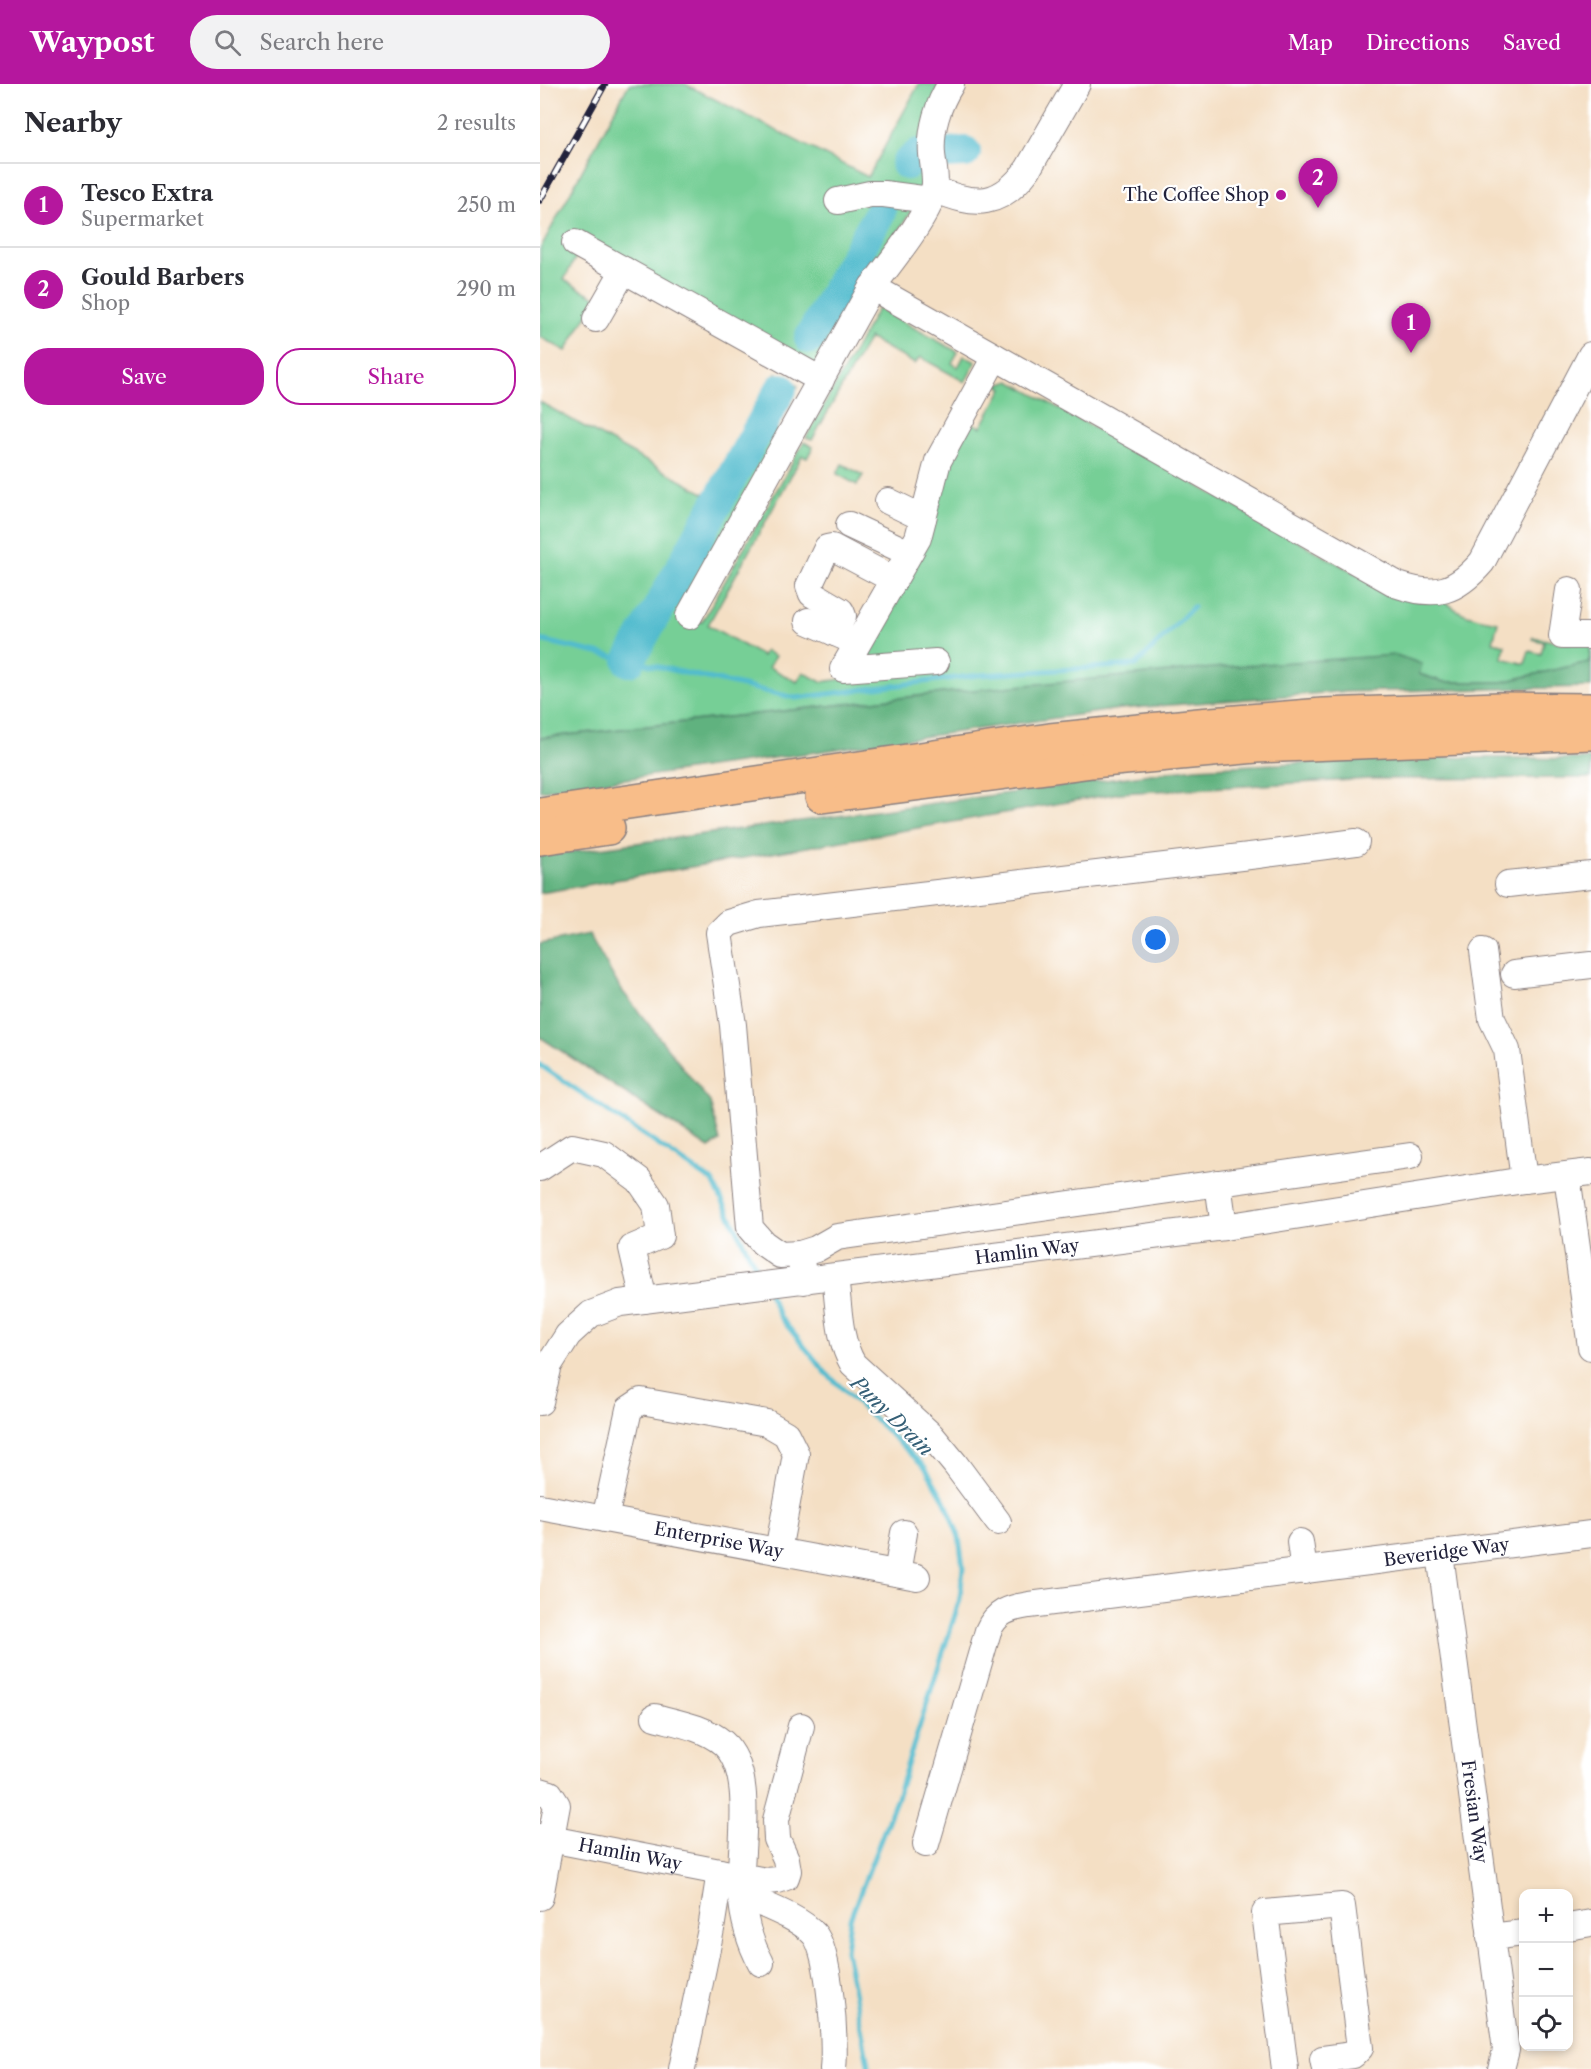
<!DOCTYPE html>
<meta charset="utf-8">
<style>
:root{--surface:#fff;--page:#f2f2f3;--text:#2b2b33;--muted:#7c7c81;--line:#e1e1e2;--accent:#b5179e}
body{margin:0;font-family:"Libre Caslon Text",serif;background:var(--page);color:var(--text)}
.controls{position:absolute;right:18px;bottom:18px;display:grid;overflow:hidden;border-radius:12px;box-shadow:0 3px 9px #0003}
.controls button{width:54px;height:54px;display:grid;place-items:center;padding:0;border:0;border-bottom:2px solid var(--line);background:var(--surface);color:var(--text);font:30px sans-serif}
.you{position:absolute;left:616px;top:856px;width:21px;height:21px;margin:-15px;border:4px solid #fff;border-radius:50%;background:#1a73e8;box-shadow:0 0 0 9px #1a73e833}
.badge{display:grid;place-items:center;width:39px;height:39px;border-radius:50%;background:var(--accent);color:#fff;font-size:20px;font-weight:700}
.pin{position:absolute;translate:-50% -50px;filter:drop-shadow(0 2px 3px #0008)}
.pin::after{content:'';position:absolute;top:32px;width:21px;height:18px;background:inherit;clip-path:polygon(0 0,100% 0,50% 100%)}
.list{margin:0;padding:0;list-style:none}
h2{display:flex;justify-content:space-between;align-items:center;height:78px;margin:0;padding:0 24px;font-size:26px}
h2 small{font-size:20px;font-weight:400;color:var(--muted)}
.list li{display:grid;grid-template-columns:39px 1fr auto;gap:18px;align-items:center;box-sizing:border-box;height:84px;padding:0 24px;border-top:2px solid var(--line)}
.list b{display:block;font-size:22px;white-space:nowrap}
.list p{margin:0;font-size:20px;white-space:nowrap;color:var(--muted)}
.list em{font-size:20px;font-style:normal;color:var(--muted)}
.actions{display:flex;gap:12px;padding:18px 24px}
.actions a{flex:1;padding:14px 0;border:2px solid var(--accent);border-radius:24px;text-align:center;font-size:21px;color:var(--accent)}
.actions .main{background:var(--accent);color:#fff}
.icon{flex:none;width:33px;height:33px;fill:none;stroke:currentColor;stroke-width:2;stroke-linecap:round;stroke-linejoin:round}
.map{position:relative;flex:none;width:1051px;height:1985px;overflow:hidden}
header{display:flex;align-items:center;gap:36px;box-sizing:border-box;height:84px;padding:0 30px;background:var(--accent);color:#fff}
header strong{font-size:28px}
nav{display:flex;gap:33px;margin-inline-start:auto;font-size:21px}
.search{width:420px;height:54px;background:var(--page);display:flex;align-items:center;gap:15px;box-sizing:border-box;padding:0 21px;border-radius:33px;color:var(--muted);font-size:22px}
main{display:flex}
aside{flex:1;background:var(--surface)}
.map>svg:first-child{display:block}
.green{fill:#76cf96;stroke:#4c7868;stroke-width:1.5}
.forest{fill:#60b27f;stroke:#416a5d;stroke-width:1.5}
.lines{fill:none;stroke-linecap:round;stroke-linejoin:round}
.stream{stroke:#51bbce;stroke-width:5}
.river{stroke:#51bbce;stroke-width:32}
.minor-casing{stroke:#8b8080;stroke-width:28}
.highway-casing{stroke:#8b8080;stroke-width:36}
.minor{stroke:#fff;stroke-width:26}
.highway{stroke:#f8bd89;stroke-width:33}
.rail-casing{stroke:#22223b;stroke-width:7}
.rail{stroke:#fff;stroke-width:4.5;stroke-dasharray:14;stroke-linecap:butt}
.poi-dot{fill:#b5179e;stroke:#fff;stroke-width:2}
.labels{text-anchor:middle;stroke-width:4.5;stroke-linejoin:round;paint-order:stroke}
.poi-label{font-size:18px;fill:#22223b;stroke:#fff;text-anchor:end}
.street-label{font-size:18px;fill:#22223b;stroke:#fff}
.water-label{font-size:20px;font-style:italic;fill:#355f76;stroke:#fff}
</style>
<header>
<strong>Waypost</strong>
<div class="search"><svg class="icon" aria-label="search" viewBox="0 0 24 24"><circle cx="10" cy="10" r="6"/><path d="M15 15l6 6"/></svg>Search here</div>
<nav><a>Map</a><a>Directions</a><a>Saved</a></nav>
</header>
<main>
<aside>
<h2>Nearby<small>2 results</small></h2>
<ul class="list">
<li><span class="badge">1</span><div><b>Tesco Extra</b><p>Supermarket</p></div><em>250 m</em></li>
<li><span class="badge">2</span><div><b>Gould Barbers</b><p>Shop</p></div><em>290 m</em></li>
</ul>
<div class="actions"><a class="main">Save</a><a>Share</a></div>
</aside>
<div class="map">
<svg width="1051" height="1985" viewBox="0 0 1051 1985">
<rect width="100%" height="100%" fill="#fff"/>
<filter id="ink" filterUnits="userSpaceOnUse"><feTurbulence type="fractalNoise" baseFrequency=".0167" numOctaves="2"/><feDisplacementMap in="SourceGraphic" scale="12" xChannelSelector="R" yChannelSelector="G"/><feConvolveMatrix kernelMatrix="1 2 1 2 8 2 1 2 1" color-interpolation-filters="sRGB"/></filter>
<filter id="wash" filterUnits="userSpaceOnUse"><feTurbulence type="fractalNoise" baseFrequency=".008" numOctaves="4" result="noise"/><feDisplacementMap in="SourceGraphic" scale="24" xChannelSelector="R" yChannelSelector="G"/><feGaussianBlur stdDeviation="1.35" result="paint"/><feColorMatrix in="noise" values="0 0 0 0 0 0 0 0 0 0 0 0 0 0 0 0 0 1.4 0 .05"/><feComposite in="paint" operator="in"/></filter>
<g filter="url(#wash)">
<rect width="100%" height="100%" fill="#f4dfc4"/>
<!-- green -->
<g class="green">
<path d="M 89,0 L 145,0 L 328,93 L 379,0 L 398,0 L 380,112 L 277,283 L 37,171 L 24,196 L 57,214 L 26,267 L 0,253 L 0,165 Z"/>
<path d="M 338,224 L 418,268 L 412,279 L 418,283 L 424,272 L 436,278 L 425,298 L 380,273 L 375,280 L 329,254 L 272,356 L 266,354 Z"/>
<path d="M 236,289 L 258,302 L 234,344 L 241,348 L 149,532 L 162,538 L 264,358 L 273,363 L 267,374 L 262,372 L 168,541 L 222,572 L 225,567 L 235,572 L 229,583 L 257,598 L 263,588 L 281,598 L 310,594 L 321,575 L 407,380 L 430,338 L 441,343 L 463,304 L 458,301 L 470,297 L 849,508 L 903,514 C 917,532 938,534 958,538 L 953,558 L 965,561 L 962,574 L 985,580 L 989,567 L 1001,570 L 1004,558 L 992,555 L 993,553 L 1022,559 L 1051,559 L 1049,578 L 962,598 L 904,598 L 879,590 L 422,607 L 0,654 L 0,318 L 167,411 Z"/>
<path d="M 302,380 L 323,391 L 317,401 L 297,390 Z"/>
</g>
<!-- forest -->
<g class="forest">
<path d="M 1051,567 L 1051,603 L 796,608 L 580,625 L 0,707 L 0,654 L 422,607 L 695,582 L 856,571 L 882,580 L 879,590 L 904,598 L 962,598 L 1049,578 Z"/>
<path d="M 877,673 L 1051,675 L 1051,694 L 830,695 L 580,709 L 0,809 L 0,772 L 655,684 Z"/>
<path d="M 49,850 L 80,904 L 170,1018 L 180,1057 L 169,1064 L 0,953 L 0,860 Z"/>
</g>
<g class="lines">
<!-- stream -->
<g class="stream">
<path d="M 0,556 L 256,614 L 439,591 L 596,581 L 653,523"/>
<path d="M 0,981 L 173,1098 L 221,1194"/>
<path d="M 228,1208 L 240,1233 L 286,1289 L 385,1383 L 405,1417 L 419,1453 L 423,1483 L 420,1515 L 356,1716 L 310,1835 L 306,1866 L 329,1985"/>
</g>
<!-- river -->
<g class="river">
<path d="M 405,69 L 425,68"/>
<path d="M 367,80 L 379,70"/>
<path d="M 270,254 L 340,128"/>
<path d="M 89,577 L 241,305"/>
</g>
</g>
</g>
<g filter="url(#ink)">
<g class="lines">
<!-- minor casing -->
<g class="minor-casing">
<g id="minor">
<path d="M 411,0 C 398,20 390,46 392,70 C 393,81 397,96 394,107 C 387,134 350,179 332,203 L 858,501 C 896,514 916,508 942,478 L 1051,271"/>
<path d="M 394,105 C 436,123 460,123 488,85 L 537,0"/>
<path d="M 298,117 L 330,110 L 344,110 L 390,116"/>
<path d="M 35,159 L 281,296"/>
<path d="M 56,235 L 84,186"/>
<path d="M 348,417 L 383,434"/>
<path d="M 309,441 L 369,469"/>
<path d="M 1029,506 L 1022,552 L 1051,552"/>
<path d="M 149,532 L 332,203"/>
<path d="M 268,537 L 309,555"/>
<path d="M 295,549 L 303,532 L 301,527 L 272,510 L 269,502 L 287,464 L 292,463 L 354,496"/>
<path d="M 396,578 L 303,585 L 378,454 L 398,377 L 455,273"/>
<path d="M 968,800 L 1051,791"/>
<path d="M 943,867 L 952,935 L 967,966 L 984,1096"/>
<path d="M 974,890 L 1051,881"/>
<path d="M 0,1084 L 32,1063 L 64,1070 L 99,1096 L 116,1121 L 120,1152 L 92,1164 L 104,1216"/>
<path d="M 1027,1092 L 1051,1263"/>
<path d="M 678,1099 L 684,1143"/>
<path d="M 260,1170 L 276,1165 L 297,1153 L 870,1072"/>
<path d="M 295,1193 C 299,1221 298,1255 313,1280 L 391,1351 L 415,1380 L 458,1438"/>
<path d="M 264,1197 L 260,1170 L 240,1171 L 223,1159 L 210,1144 L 193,941 L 179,849 L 189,839 L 219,830 L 718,771 L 816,758"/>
<path id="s1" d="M 0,1318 L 9,1281 L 28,1251 L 51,1230 L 80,1219 L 684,1143 L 984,1096 L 1051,1088"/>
<path id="s2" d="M 0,1423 L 377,1493"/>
<path d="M 65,1435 L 89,1325 L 101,1317 L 227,1339 L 246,1350 L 256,1370 L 238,1467"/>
<path d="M 760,1458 L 764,1487"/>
<path id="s3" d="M 900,1470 L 966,1966 L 961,1985"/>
<path d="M 357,1489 L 364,1449"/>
<path d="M 115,1633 C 137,1639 164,1643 183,1659 C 217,1689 198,1768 201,1809 C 203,1833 210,1859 221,1879"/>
<path d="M 0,1707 L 10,1710 L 17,1721 L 0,1813"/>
<path id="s4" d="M 0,1753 L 226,1797 L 238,1796 L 246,1793 L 248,1787 L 246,1775 L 237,1755 L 236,1736 L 261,1642"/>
<path id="s5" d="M 386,1760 L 448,1547 C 456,1528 469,1524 489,1521 L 1051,1450"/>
<path d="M 202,1811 C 223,1821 259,1833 274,1850 C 290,1867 296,1960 293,1985"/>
<path d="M 1028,1843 L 1051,1839"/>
<path d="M 950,1853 L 984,1849"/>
<path d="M 142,1985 L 171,1845 L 180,1788"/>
<path d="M 745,1985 L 725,1829 L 802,1822 L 820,1964 L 813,1971 L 783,1975 L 785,1985"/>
</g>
</g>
<!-- highway casing -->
<g class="highway-casing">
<g id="highway">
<path d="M 282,712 L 552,677 L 716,662 L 1051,649"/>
<path d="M 0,731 L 510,656 L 659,641 L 783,631 L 959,625 L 1051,626"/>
<path d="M 0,754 L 68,744"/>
</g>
</g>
<!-- minor -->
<use href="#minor" class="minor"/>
<!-- highway -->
<use href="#highway" class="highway"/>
<!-- rail casing -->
<g class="rail-casing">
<path id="rail" d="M 0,116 L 65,0"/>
</g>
<!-- rail -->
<use href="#rail" class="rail"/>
</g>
</g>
<!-- markers -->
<circle class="poi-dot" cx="741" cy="111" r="6"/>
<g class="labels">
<!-- poi labels -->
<g class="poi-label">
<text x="729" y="117">The Coffee Shop</text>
</g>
<!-- street labels -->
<g class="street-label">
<text dy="6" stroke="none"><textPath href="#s1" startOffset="546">Hamlin Way</textPath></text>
<text dy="6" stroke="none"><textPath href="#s2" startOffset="182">Enterprise Way</textPath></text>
<text dy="6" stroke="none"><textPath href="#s5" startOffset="694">Beveridge Way</textPath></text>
<text dy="6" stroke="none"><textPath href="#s3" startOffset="260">Fresian Way</textPath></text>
<text dy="6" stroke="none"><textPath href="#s4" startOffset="92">Hamlin Way</textPath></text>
</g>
<!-- water labels -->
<g class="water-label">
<text transform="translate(352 1332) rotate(44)" y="7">Puny Drain</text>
</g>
</g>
</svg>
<div class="controls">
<button>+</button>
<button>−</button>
<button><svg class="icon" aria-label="locate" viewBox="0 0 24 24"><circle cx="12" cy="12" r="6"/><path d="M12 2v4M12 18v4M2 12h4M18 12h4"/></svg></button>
</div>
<div class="you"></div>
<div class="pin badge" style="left:871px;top:269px">1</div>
<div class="pin badge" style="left:778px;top:124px">2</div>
</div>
</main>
